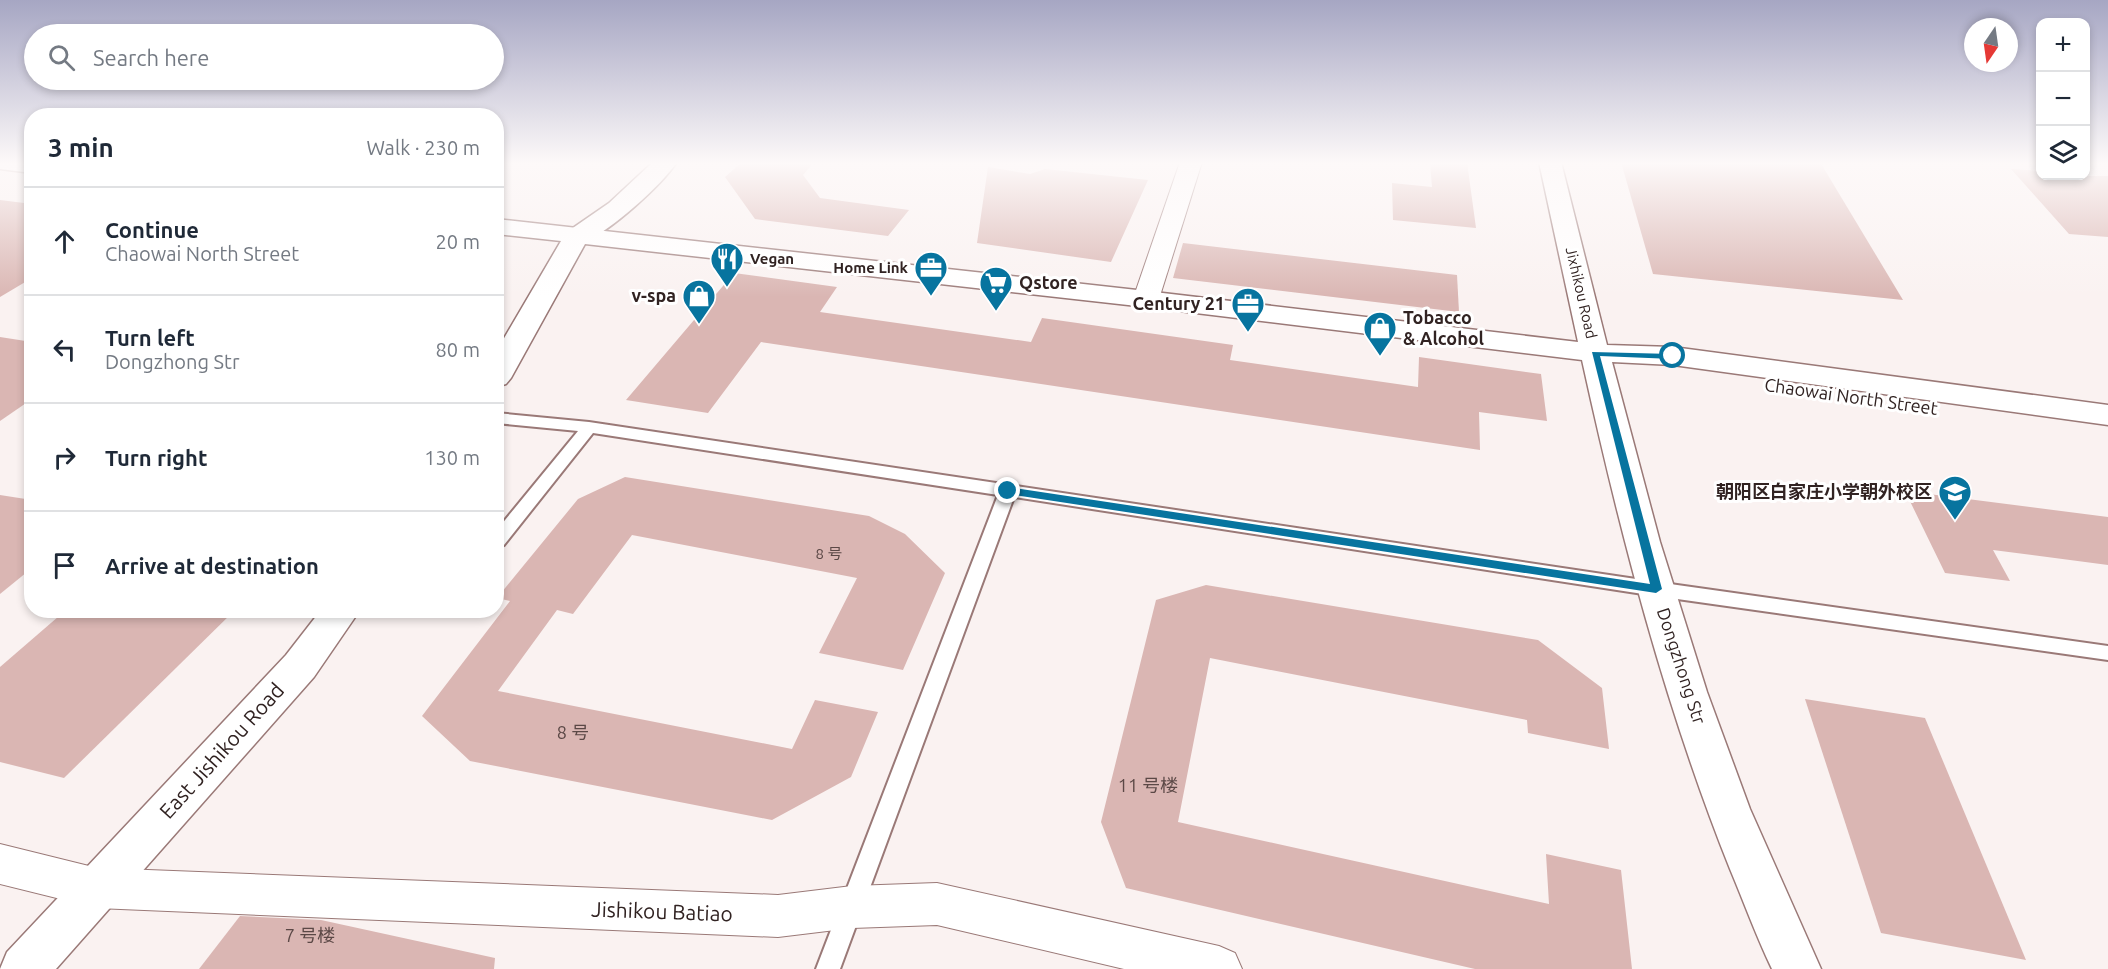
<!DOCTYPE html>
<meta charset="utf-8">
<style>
:root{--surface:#fff;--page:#f6f6f7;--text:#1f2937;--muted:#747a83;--line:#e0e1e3}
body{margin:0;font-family:Ubuntu,"Noto Sans SC",sans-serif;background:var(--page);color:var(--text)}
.controls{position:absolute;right:18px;top:18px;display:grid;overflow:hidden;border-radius:12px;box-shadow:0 3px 9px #0003}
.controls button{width:54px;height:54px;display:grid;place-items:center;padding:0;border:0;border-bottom:2px solid var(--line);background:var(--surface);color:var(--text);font:30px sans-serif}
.compass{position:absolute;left:1964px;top:18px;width:54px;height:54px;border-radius:50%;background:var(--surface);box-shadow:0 3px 9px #0003;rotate:193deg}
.stop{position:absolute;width:18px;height:18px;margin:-14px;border:4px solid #07749f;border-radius:50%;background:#fff}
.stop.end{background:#07749f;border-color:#fff;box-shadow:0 2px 6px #0008}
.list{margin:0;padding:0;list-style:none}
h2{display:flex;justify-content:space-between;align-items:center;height:78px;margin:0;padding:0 24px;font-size:26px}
h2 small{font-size:20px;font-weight:400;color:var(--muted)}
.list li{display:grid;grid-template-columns:39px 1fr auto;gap:18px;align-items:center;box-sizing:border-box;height:108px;padding:0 24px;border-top:2px solid var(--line)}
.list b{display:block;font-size:22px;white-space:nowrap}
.list p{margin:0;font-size:20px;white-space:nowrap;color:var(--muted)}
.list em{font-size:20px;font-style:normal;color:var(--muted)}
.icon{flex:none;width:33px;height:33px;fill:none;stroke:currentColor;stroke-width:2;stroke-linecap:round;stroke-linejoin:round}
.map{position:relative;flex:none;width:2108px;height:969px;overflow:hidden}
.search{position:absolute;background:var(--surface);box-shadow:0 3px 9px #0003;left:24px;top:24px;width:480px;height:66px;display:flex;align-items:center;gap:15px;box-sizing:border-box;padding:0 21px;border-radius:33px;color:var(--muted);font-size:22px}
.panel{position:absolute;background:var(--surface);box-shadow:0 3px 9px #0003;left:24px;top:108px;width:480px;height:510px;border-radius:24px}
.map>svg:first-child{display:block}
.building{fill:#dab6b3}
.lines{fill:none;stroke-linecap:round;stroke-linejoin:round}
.service-casing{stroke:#9a7977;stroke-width:4}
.minor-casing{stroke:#9a7977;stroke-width:2}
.tertiary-casing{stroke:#9a7977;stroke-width:3}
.secondary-casing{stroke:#9a7977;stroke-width:3}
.service{fill:#fff;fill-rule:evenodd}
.minor{fill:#fff;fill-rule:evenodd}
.tertiary{fill:#fff;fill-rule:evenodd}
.secondary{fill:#fff;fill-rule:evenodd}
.route{fill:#07749f}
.labels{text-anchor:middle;stroke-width:6;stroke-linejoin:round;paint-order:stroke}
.far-poi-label{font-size:15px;font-weight:bold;fill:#312322;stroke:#fff;text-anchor:start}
.far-street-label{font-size:15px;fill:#312322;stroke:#fff}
.number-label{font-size:15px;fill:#5b4846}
.poi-label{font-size:18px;font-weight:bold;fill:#312322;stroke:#fff;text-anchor:end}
.street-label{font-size:18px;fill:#312322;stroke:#fff}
.near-number-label{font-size:18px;fill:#5b4846}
.near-street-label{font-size:21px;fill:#312322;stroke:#fff}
</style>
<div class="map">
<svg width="2108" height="969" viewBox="0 0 2108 969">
<rect width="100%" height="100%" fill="#faf2f1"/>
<!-- building -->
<g class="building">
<path d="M 742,162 L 814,162 L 803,175 L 820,198 L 909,210 L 888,236 L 755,219 L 725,177 Z"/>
<path d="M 1430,162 L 1467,162 L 1476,228 L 1393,220 L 1392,183 L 1432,187 Z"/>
<path d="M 1621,162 L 1820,162 L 1903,300 L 1653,274 Z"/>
<path d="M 988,167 L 1030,174 L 1045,169 L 1148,180 L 1111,262 L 977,243 Z"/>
<path d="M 2011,169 L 2040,171 L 2040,176 L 2108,176 L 2108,237 L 2069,234 Z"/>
<path d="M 0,200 L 32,204 L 32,278 L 0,297 Z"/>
<path d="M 1183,243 L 1457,275 L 1459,312 L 1173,278 Z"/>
<path d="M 734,273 L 837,287 L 820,312 L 1031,342 L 1042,318 L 1233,345 L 1230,360 L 1418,387 L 1419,357 L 1541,374 L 1547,421 L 1479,412 L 1480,450 L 761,342 L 708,413 L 626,400 Z"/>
<path d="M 0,337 L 32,342 L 32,399 L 0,421 Z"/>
<path d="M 625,477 L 869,516 L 905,534 L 945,573 L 903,670 L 819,653 L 857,578 L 632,535 L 573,614 L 557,610 L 498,691 L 792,749 L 815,700 L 878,712 L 851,777 L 772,820 L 470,761 L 422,716 L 510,601 L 497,598 L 578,499 Z"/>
<path d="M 1905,491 L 2108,517 L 2108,565 L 1993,550 L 2010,581 L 1945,573 Z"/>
<path d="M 0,495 L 32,500 L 32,568 L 0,594 Z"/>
<path d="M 1206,585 L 1538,640 L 1602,688 L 1609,749 L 1528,733 L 1527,720 L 1210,658 L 1178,822 L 1549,904 L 1546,854 L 1621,870 L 1632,969 L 1475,969 L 1126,888 L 1101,822 L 1156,600 Z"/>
<path d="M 66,610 L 235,610 L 64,778 L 0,762 L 0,667 Z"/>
<path d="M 1805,699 L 1925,718 L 2026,960 L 1881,933 Z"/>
<path d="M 240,916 L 321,920 L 495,958 L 494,969 L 199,969 Z"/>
</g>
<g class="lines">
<!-- service casing -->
<g class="service-casing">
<path id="service" d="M 496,413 L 589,422 L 1656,582 L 2108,646 L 2108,660 L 1656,596 L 1014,497 L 840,969 L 816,969 L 998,495 L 593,433 L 504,545 L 498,547 L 496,531 L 578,431 L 496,423 Z"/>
</g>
<!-- minor casing -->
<g class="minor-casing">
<g id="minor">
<path d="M 1180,162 L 1202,162 L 1159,299 L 1155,304 L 1146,307 L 1137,304 L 1133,299 Z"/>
<path d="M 0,844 L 97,868 L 778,895 L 852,886 L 937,883 L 1219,946 L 1235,953 L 1242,969 L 1124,969 L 937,925 L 852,928 L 778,937 L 97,908 L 0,884 Z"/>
</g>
</g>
<!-- tertiary casing -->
<g class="tertiary-casing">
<g id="tertiary">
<path d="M 0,162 L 32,162 L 32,173 L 0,169 Z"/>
<path d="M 1539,162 L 1561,162 L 1607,345 L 1673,347 L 2108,405 L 2108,425 L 1673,365 L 1612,362 L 1660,542 L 1707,692 L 1750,809 L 1821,969 L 1772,969 C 1756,936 1744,902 1730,869 C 1664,704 1620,533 1582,360 L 1146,307 L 585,244 L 511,378 L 506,384 L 496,387 L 496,352 L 561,241 L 496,234 L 496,219 L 1146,291 L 1578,342 Z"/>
<path d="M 321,610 L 360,610 L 314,677 L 56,969 L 0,969 L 7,952 L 286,655 Z"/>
</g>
</g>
<!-- secondary casing -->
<g class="secondary-casing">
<path id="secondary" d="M 653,162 L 677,162 C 661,186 611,230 585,242 C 579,245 574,244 567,242 L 563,237 L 567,232 L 609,203 Z"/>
</g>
<!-- service -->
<use href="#service" class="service"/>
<!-- minor -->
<use href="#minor" class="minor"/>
<!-- tertiary -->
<use href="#tertiary" class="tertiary"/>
<!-- secondary -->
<use href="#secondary" class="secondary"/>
</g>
<!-- sky -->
<linearGradient id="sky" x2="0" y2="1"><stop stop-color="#a6a6c3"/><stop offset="0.55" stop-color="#fdf9f9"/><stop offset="1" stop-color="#fdf9f9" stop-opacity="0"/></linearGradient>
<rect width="2108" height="297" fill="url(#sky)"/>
<!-- route -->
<path class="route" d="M 1592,352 L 1673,354 L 1678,356 L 1673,359 L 1600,356 L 1662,589 L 1656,593 L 1008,494 L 1004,491 L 1008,487 L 1650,584 Z"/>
<!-- icons -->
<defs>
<g id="restaurant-pin" transform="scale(1.725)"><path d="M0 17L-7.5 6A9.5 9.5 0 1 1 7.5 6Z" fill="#07749f" stroke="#fff"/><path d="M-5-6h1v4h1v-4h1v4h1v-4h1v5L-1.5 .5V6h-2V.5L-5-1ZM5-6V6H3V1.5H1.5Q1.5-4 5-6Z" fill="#fff"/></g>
<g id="office-pin" transform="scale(1.725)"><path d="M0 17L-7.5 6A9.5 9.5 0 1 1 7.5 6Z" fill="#07749f" stroke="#fff"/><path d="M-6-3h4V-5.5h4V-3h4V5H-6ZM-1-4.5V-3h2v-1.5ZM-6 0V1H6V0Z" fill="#fff"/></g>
<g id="supermarket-pin" transform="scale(1.725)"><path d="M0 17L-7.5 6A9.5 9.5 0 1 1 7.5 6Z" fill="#07749f" stroke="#fff"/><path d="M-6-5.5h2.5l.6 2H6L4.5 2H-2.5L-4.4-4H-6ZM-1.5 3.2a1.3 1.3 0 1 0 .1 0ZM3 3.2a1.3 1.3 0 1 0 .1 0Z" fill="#fff"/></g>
<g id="shop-pin" transform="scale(1.725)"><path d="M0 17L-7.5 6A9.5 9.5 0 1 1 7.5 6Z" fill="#07749f" stroke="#fff"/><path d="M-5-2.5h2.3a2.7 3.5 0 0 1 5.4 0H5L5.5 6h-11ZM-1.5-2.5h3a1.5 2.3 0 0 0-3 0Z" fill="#fff"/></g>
<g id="school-pin" transform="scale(1.725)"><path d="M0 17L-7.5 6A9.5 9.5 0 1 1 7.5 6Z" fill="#07749f" stroke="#fff"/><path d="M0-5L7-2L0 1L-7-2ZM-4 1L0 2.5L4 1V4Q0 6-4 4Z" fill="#fff"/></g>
</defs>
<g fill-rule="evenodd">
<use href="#restaurant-pin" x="727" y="259"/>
<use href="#office-pin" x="931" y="268"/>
<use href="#supermarket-pin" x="996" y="283"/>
<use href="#shop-pin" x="699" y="296"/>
<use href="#office-pin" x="1248" y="304"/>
<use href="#shop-pin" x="1380" y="328"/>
<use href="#school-pin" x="1955" y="492"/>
</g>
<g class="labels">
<!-- far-poi labels -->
<g class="far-poi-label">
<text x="750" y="264">Vegan</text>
<text x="908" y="273" text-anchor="end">Home Link</text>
</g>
<!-- far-street labels -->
<g class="far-street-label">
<text transform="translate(1581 293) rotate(77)" y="5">Jixhikou Road</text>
</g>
<!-- number labels -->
<g class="number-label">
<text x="829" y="559">8 号</text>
</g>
<!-- poi labels -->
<g class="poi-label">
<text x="1019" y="289" text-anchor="start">Qstore</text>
<text x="676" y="302">v-spa</text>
<text x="1225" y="310">Century 21</text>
<text x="1403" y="324" text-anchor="start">Tobacco<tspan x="1403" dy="21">&amp; Alcohol</tspan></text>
<text x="1932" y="498">朝阳区白家庄小学朝外校区</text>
</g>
<!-- street labels -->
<g class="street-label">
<text transform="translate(1851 397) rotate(8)" y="6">Chaowai North Street</text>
<text transform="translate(1681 666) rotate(72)" y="6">Dongzhong Str</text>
</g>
<!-- near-number labels -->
<g class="near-number-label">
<text x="573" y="739">8 号</text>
<text x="1148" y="792">11 号楼</text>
<text x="310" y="942">7 号楼</text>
</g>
<!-- near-street labels -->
<g class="near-street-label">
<text transform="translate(222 751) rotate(-48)" y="7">East Jishikou Road</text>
<text transform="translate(662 912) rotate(2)" y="7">Jishikou Batiao</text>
</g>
</g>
</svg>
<div class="controls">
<button>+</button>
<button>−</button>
<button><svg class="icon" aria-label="layers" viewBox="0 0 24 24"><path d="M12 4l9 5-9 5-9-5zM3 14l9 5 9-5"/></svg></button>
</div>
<svg class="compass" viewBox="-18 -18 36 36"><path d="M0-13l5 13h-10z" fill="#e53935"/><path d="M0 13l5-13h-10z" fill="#747a83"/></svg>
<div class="stop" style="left:1673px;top:356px"></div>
<div class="stop end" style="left:1008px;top:491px"></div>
<div class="search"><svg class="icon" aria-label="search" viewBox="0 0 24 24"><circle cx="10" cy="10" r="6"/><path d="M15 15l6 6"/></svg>Search here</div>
<section class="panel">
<h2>3 min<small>Walk · 230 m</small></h2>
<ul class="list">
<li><svg class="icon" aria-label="ahead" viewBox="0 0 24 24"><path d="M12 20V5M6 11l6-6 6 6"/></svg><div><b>Continue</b><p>Chaowai North Street</p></div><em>20 m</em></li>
<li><svg class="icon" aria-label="left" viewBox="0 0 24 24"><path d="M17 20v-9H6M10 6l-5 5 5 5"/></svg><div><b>Turn left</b><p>Dongzhong Str</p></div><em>80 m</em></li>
<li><svg class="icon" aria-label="right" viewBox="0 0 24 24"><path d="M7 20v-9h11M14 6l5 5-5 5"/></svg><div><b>Turn right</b></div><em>130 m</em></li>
<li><svg class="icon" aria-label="arrive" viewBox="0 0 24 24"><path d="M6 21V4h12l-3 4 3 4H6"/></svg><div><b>Arrive at destination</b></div></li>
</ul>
</section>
</div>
